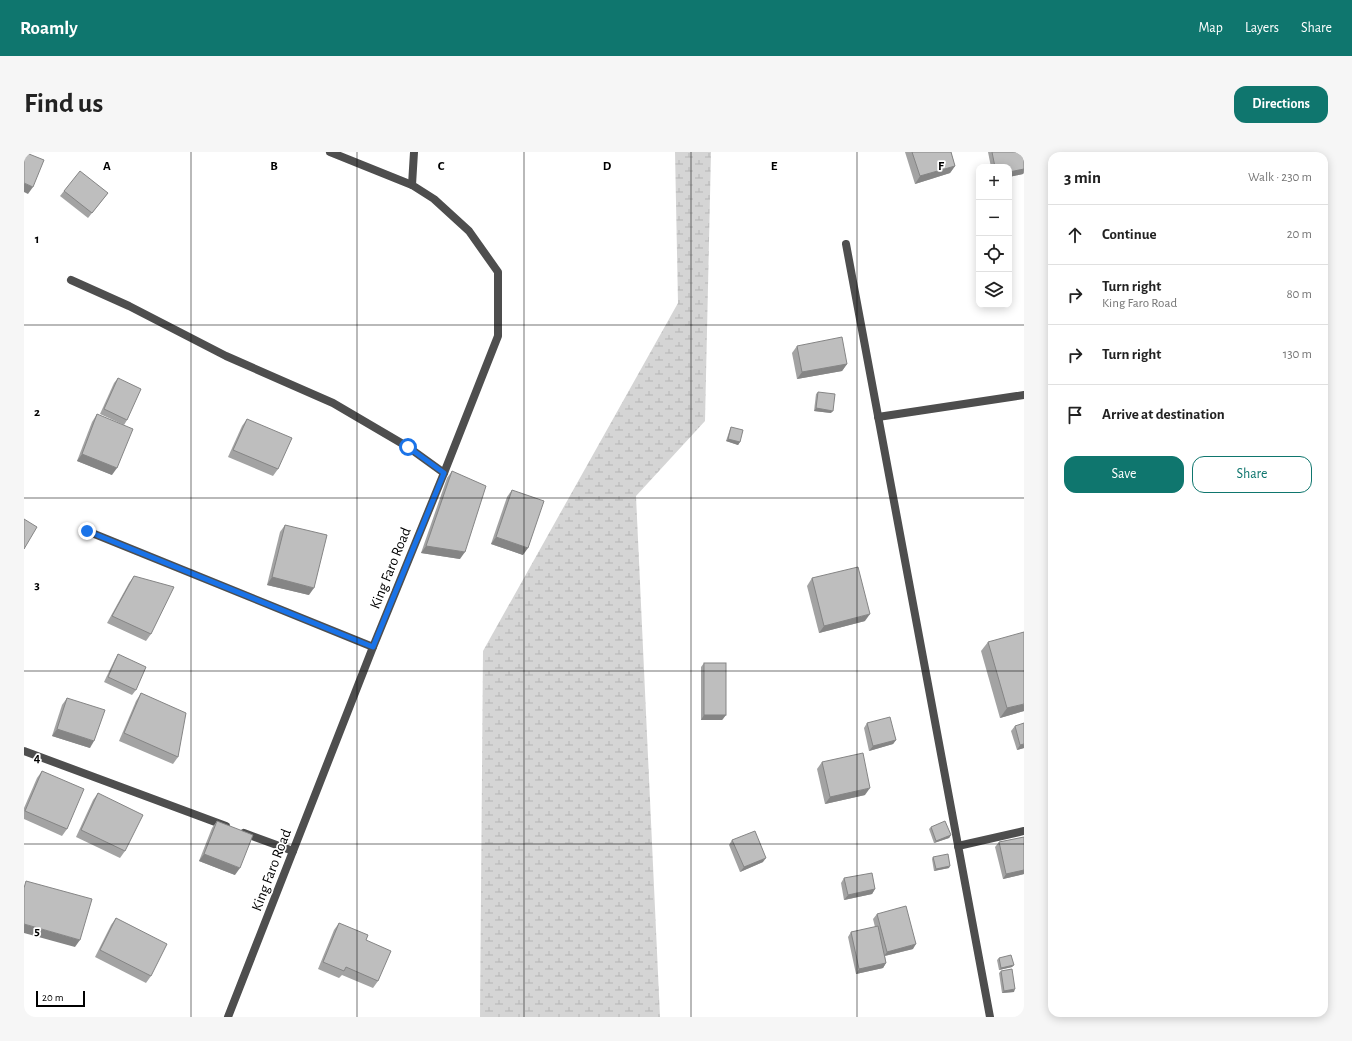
<!DOCTYPE html>
<meta charset="utf-8">
<style>
:root{--surface:#fff;--page:#f6f6f6;--text:#222;--muted:#767676;--line:#e0e0e0;--accent:#0f766e}
body{margin:0;font-family:"Alegreya Sans",sans-serif;background:var(--page);color:var(--text)}
.controls{position:absolute;right:12px;top:12px;display:grid;overflow:hidden;border-radius:8px;box-shadow:0 2px 10px #0003}
.controls button{width:36px;height:36px;display:grid;place-items:center;padding:0;border:0;border-bottom:1px solid var(--line);background:var(--surface);color:var(--text);font:20px sans-serif}
.scale{position:absolute;left:12px;bottom:10px;width:49px;box-sizing:border-box;padding-left:4px;border:2px solid #000;border-top:0;font-size:11px;line-height:14px;white-space:nowrap;color:#000;-webkit-text-stroke:3px #fff;paint-order:stroke}
.stop{position:absolute;width:12px;height:12px;margin:-9px;border:3px solid #1a73e8;border-radius:50%;background:#fff}
.stop.end{background:#1a73e8;border-color:#fff;box-shadow:0 1px 4px #0008}
.list{margin:0;padding:0;list-style:none}
h2{display:flex;justify-content:space-between;align-items:center;height:52px;margin:0;padding:0 16px;font-size:17px}
h2 small{font-size:13px;font-weight:400;color:var(--muted)}
.list li{display:grid;grid-template-columns:26px 1fr auto;gap:12px;align-items:center;box-sizing:border-box;height:60px;padding:0 16px;border-top:1px solid var(--line)}
.list b{display:block;font-size:15px;white-space:nowrap}
.list p{margin:0;font-size:13px;white-space:nowrap;color:var(--muted)}
.list em{font-size:13px;font-style:normal;color:var(--muted)}
.actions{display:flex;gap:8px;padding:12px 16px}
.actions a{flex:1;padding:9px 0;border:1px solid var(--accent);border-radius:12px;text-align:center;font-size:14px;color:var(--accent)}
.actions .main{background:var(--accent);color:#fff}
.icon{flex:none;width:22px;height:22px;fill:none;stroke:currentColor;stroke-width:2;stroke-linecap:round;stroke-linejoin:round}
.map{position:relative;flex:none;width:1000px;height:865px;overflow:hidden;border-radius:12px}
header{display:flex;align-items:center;gap:24px;box-sizing:border-box;height:56px;padding:0 20px;background:var(--accent);color:#fff}
header strong{font-size:19px}
nav{display:flex;gap:22px;margin-inline-start:auto;font-size:14px}
.intro{display:flex;align-items:center;justify-content:space-between;box-sizing:border-box;height:96px;padding:0 24px}
h1{margin:0;font-size:28px}
.button{padding:10px 18px;border-radius:12px;background:var(--accent);color:#fff;font-size:14px;font-weight:700}
main{display:flex;gap:24px;padding:0 24px}
aside{flex:1;background:var(--surface);border-radius:12px;box-shadow:0 2px 10px #0003}
.map>svg:first-child{display:block}
.wetland{fill:url(#wetland-marsh)}
.lines{fill:none;stroke-linecap:round;stroke-linejoin:round}
.minor{stroke:#4e4e4e;stroke-width:8}
.wall{fill:#a3a3a3}
.shaded-wall{fill:#858585}
.building{fill:#bebebe;stroke:#858585}
.route{stroke:#1a73e8;stroke-width:5}
.grid{fill:none;stroke:#000;stroke-width:1;stroke-opacity:0.55}
.labels{text-anchor:middle;stroke-width:3.5;stroke-linejoin:round;paint-order:stroke}
.street-label{font-size:15px;fill:#000;stroke:#fff}
.grid-label{font-size:13px;text-anchor:middle;font-weight:bold;fill:#000;stroke:#fff;stroke-width:3.5;stroke-linejoin:round;paint-order:stroke}
</style>
<header>
<strong>Roamly</strong>
<nav><a>Map</a><a>Layers</a><a>Share</a></nav>
</header>
<div class="intro"><h1>Find us</h1><a class="button">Directions</a></div>
<main>
<div class="map">
<svg width="1000" height="865" viewBox="0 0 1000 865">
<defs>
<pattern id="wetland-marsh" width="20" height="14" patternUnits="userSpaceOnUse"><rect width="20" height="14" fill="#d5d5d5"/><path d="M1 5h8M5 5V1M11 12h8M15 12V8" fill="none" stroke="#b5b5b5"/></pattern>
</defs>
<rect width="100%" height="100%" fill="#fff"/>
<!-- wetland -->
<path class="wetland" d="M 651,0 L 687,0 L 681,269 L 612,344 L 636,865 L 456,865 L 459,499 L 654,151 Z"/>
<g class="lines">
<!-- minor -->
<g class="minor">
<path d="M 306,0 L 388,33"/>
<path d="M 822,92 L 966,865"/>
<path d="M 47,128 L 105,154 L 202,204 L 309,251 L 384,295 L 420,321"/>
<path d="M 854,265 L 1000,243"/>
<path d="M 63,379 L 349,495"/>
<path d="M 0,599 L 202,674"/>
<path d="M 220,681 L 269,699"/>
<path d="M 934,694 L 1000,679"/>
<path d="M 204,865 L 349,495 L 420,321 L 474,184 L 474,120 L 445,79 L 410,47 L 388,33 L 390,0"/>
</g>
</g>
<!-- wall -->
<g class="wall">
<path d="M 881,0 L 927,0 L 931,14 L 926,21 L 891,32 Z"/>
<path d="M 964,0 L 999,0 L 1000,4 L 1000,21 L 999,22 L 985,25 L 985,15 L 967,15 Z"/>
<path d="M 40,39 L 84,41 L 64,66 L 36,44 Z"/>
<path d="M 773,194 L 823,212 L 818,219 L 773,227 L 768,201 Z"/>
<path d="M 94,226 L 103,268 L 100,273 L 76,262 L 90,231 Z"/>
<path d="M 794,240 L 807,261 L 790,259 L 792,242 Z"/>
<path d="M 73,262 L 88,323 L 53,309 L 68,270 Z"/>
<path d="M 223,267 L 254,317 L 249,324 L 204,305 L 218,274 Z"/>
<path d="M 707,275 L 716,290 L 714,293 L 702,289 L 706,277 Z"/>
<path d="M 428,319 L 436,407 L 397,401 L 423,326 Z"/>
<path d="M 488,338 L 499,403 L 467,392 L 483,345 Z"/>
<path d="M 261,373 L 285,443 L 243,433 L 256,380 Z"/>
<path d="M 110,424 L 127,482 L 122,489 L 83,471 L 105,431 Z"/>
<path d="M 788,426 L 841,469 L 795,481 L 783,434 Z"/>
<path d="M 964,490 L 1000,559 L 976,566 L 957,499 Z"/>
<path d="M 94,502 L 112,538 L 108,543 L 80,530 L 91,507 Z"/>
<path d="M 680,511 L 702,563 L 698,568 L 677,568 L 677,515 Z"/>
<path d="M 117,541 L 154,605 L 149,612 L 95,589 L 112,549 Z"/>
<path d="M 43,546 L 66,596 L 28,584 L 38,553 Z"/>
<path d="M 843,571 L 872,588 L 869,592 L 845,599 L 840,576 Z"/>
<path d="M 991,574 L 1000,596 L 993,598 L 987,579 Z"/>
<path d="M 798,610 L 841,643 L 801,652 L 793,617 Z"/>
<path d="M 18,619 L 43,677 L 38,684 L 0,667 L 0,656 L 13,626 Z"/>
<path d="M 74,641 L 101,699 L 96,706 L 52,685 L 69,648 Z"/>
<path d="M 193,669 L 211,723 L 175,709 L 188,676 Z"/>
<path d="M 907,675 L 927,683 L 925,686 L 910,691 L 905,677 Z"/>
<path d="M 1000,685 L 1000,722 L 979,727 L 971,695 L 975,690 Z"/>
<path d="M 708,688 L 739,710 L 716,720 L 705,693 Z"/>
<path d="M 909,705 L 925,716 L 910,719 L 908,707 Z"/>
<path d="M 820,726 L 851,737 L 848,742 L 820,748 L 817,731 Z"/>
<path d="M 853,762 L 889,797 L 861,804 L 862,811 L 859,816 L 832,822 L 824,785 L 827,780 L 851,775 L 849,767 Z"/>
<path d="M 92,766 L 127,824 L 122,831 L 71,805 L 87,773 Z"/>
<path d="M 315,771 L 342,788 L 354,829 L 349,836 L 318,823 L 315,826 L 294,817 L 310,778 Z"/>
<path d="M 975,806 L 990,813 L 988,815 L 975,818 L 973,808 Z"/>
<path d="M 977,819 L 990,840 L 978,841 L 975,821 Z"/>
</g>
<!-- shaded-wall -->
<g class="shaded-wall">
<path d="M 931,14 L 926,21 L 891,32 L 896,24 Z"/>
<path d="M 1000,17 L 999,22 L 985,25 L 985,20 Z"/>
<path d="M 0,31 L 9,35 L 4,42 L 0,40 Z"/>
<path d="M 823,212 L 818,219 L 773,227 L 778,220 Z"/>
<path d="M 792,256 L 809,259 L 807,261 L 790,259 Z"/>
<path d="M 704,287 L 716,290 L 714,293 L 702,289 Z"/>
<path d="M 58,302 L 93,316 L 88,323 L 53,309 Z"/>
<path d="M 472,385 L 504,396 L 499,403 L 467,392 Z"/>
<path d="M 402,394 L 441,400 L 436,407 L 397,401 Z"/>
<path d="M 248,425 L 290,436 L 285,443 L 243,433 Z"/>
<path d="M 846,462 L 841,469 L 795,481 L 800,474 Z"/>
<path d="M 1000,552 L 1000,559 L 976,566 L 983,556 Z"/>
<path d="M 680,563 L 702,563 L 698,568 L 677,568 Z"/>
<path d="M 33,577 L 70,589 L 66,596 L 28,584 Z"/>
<path d="M 872,588 L 869,592 L 845,599 L 849,594 Z"/>
<path d="M 1000,592 L 1000,596 L 993,598 L 996,593 Z"/>
<path d="M 846,636 L 841,643 L 801,652 L 806,645 Z"/>
<path d="M 927,683 L 925,686 L 910,691 L 912,689 Z"/>
<path d="M 180,702 L 216,716 L 211,723 L 175,709 Z"/>
<path d="M 742,706 L 739,710 L 716,720 L 720,715 Z"/>
<path d="M 926,714 L 925,716 L 910,719 L 912,717 Z"/>
<path d="M 1000,718 L 1000,722 L 979,727 L 982,722 Z"/>
<path d="M 851,737 L 848,742 L 820,748 L 824,743 Z"/>
<path d="M 0,772 L 56,788 L 51,795 L 0,781 Z"/>
<path d="M 892,792 L 889,797 L 860,804 L 863,800 Z"/>
<path d="M 862,811 L 859,816 L 832,822 L 835,817 Z"/>
<path d="M 990,813 L 988,815 L 975,818 L 977,816 Z"/>
<path d="M 991,837 L 990,840 L 978,841 L 980,839 Z"/>
</g>
<!-- building -->
<g class="building">
<path d="M 0,0 L 20,8 L 9,35 L 0,31 Z"/>
<path d="M 888,0 L 927,0 L 931,14 L 896,24 Z"/>
<path d="M 968,0 L 999,0 L 1000,4 L 1000,17 L 985,20 L 985,15 L 971,15 Z"/>
<path d="M 56,19 L 84,41 L 68,61 L 40,39 Z"/>
<path d="M 818,185 L 823,212 L 778,220 L 773,194 Z"/>
<path d="M 94,226 L 117,237 L 103,268 L 80,257 Z"/>
<path d="M 794,240 L 811,242 L 809,259 L 792,256 Z"/>
<path d="M 73,262 L 109,277 L 93,316 L 58,302 Z"/>
<path d="M 223,267 L 268,286 L 254,317 L 209,298 Z"/>
<path d="M 707,275 L 719,278 L 716,290 L 704,287 Z"/>
<path d="M 428,319 L 462,334 L 441,400 L 402,394 Z"/>
<path d="M 488,338 L 520,349 L 504,396 L 472,385 Z"/>
<path d="M 0,367 L 13,375 L 0,397 Z"/>
<path d="M 261,373 L 303,383 L 290,436 L 248,425 Z"/>
<path d="M 834,415 L 846,462 L 800,474 L 788,426 Z"/>
<path d="M 110,424 L 150,435 L 127,482 L 88,464 Z"/>
<path d="M 1000,480 L 1000,552 L 983,556 L 964,490 Z"/>
<path d="M 94,502 L 122,515 L 112,538 L 84,525 Z"/>
<rect x="680" y="511" width="22" height="52"/>
<path d="M 117,541 L 162,561 L 154,605 L 100,581 Z"/>
<path d="M 43,546 L 81,558 L 70,589 L 33,577 Z"/>
<path d="M 866,565 L 872,588 L 849,594 L 843,571 Z"/>
<path d="M 1000,571 L 1000,592 L 996,593 L 991,574 Z"/>
<path d="M 839,601 L 846,636 L 806,645 L 798,610 Z"/>
<path d="M 18,619 L 60,637 L 43,677 L 1,659 Z"/>
<path d="M 74,641 L 119,663 L 101,699 L 57,678 Z"/>
<path d="M 193,669 L 229,683 L 216,716 L 180,702 Z"/>
<path d="M 921,669 L 927,683 L 912,689 L 907,675 Z"/>
<path d="M 731,679 L 742,706 L 720,715 L 708,688 Z"/>
<path d="M 1000,685 L 1000,718 L 982,722 L 975,690 Z"/>
<path d="M 924,702 L 926,714 L 912,717 L 909,705 Z"/>
<path d="M 848,721 L 851,737 L 824,743 L 820,726 Z"/>
<path d="M 2,729 L 68,747 L 56,788 L 0,772 L 0,736 Z"/>
<path d="M 882,754 L 892,792 L 863,800 L 853,762 Z"/>
<path d="M 92,766 L 143,792 L 127,824 L 76,798 Z"/>
<path d="M 315,771 L 344,783 L 342,788 L 367,799 L 354,829 L 322,815 L 320,819 L 299,810 Z"/>
<path d="M 854,774 L 862,811 L 835,817 L 827,780 Z"/>
<path d="M 987,803 L 990,813 L 977,816 L 975,806 Z"/>
<path d="M 988,817 L 991,837 L 980,839 L 977,819 Z"/>
<path d="M 0,862 L 5,865 L 0,865 Z"/>
</g>
<g class="lines">
<!-- route -->
<path class="route" d="M 63,379 L 349,495 L 420,321 L 384,295"/>
</g>
<!-- grid -->
<path class="grid" d="M 167,0 L 167,865M 333,0 L 333,865M 500,0 L 500,865M 667,0 L 667,865M 833,0 L 833,865M 0,173 L 1000,173M 0,346 L 1000,346M 0,519 L 1000,519M 0,692 L 1000,692"/>
<g class="labels">
<!-- street labels -->
<g class="street-label">
<text transform="translate(366 416) rotate(-68)" y="5">King Faro Road</text>
<text transform="translate(247 718) rotate(-69)" y="5">King Faro Road</text>
</g>
</g>
<g class="grid-label">
<text x="83" y="18">A</text>
<text x="250" y="18">B</text>
<text x="417" y="18">C</text>
<text x="583" y="18">D</text>
<text x="750" y="18">E</text>
<text x="917" y="18">F</text>
<text x="13" y="91">1</text>
<text x="13" y="264">2</text>
<text x="13" y="437">3</text>
<text x="13" y="610">4</text>
<text x="13" y="783">5</text>
</g>
</svg>
<div class="controls">
<button>+</button>
<button>−</button>
<button><svg class="icon" aria-label="locate" viewBox="0 0 24 24"><circle cx="12" cy="12" r="6"/><path d="M12 2v4M12 18v4M2 12h4M18 12h4"/></svg></button>
<button><svg class="icon" aria-label="layers" viewBox="0 0 24 24"><path d="M12 4l9 5-9 5-9-5zM3 14l9 5 9-5"/></svg></button>
</div>
<div class="scale">20 m</div>
<div class="stop" style="left:384px;top:295px"></div>
<div class="stop end" style="left:63px;top:379px"></div>
</div>
<aside>
<h2>3 min<small>Walk · 230 m</small></h2>
<ul class="list">
<li><svg class="icon" aria-label="ahead" viewBox="0 0 24 24"><path d="M12 20V5M6 11l6-6 6 6"/></svg><div><b>Continue</b></div><em>20 m</em></li>
<li><svg class="icon" aria-label="right" viewBox="0 0 24 24"><path d="M7 20v-9h11M14 6l5 5-5 5"/></svg><div><b>Turn right</b><p>King Faro Road</p></div><em>80 m</em></li>
<li><svg class="icon" aria-label="right" viewBox="0 0 24 24"><path d="M7 20v-9h11M14 6l5 5-5 5"/></svg><div><b>Turn right</b></div><em>130 m</em></li>
<li><svg class="icon" aria-label="arrive" viewBox="0 0 24 24"><path d="M6 21V4h12l-3 4 3 4H6"/></svg><div><b>Arrive at destination</b></div></li>
</ul>
<div class="actions"><a class="main">Save</a><a>Share</a></div>
</aside>
</main>
